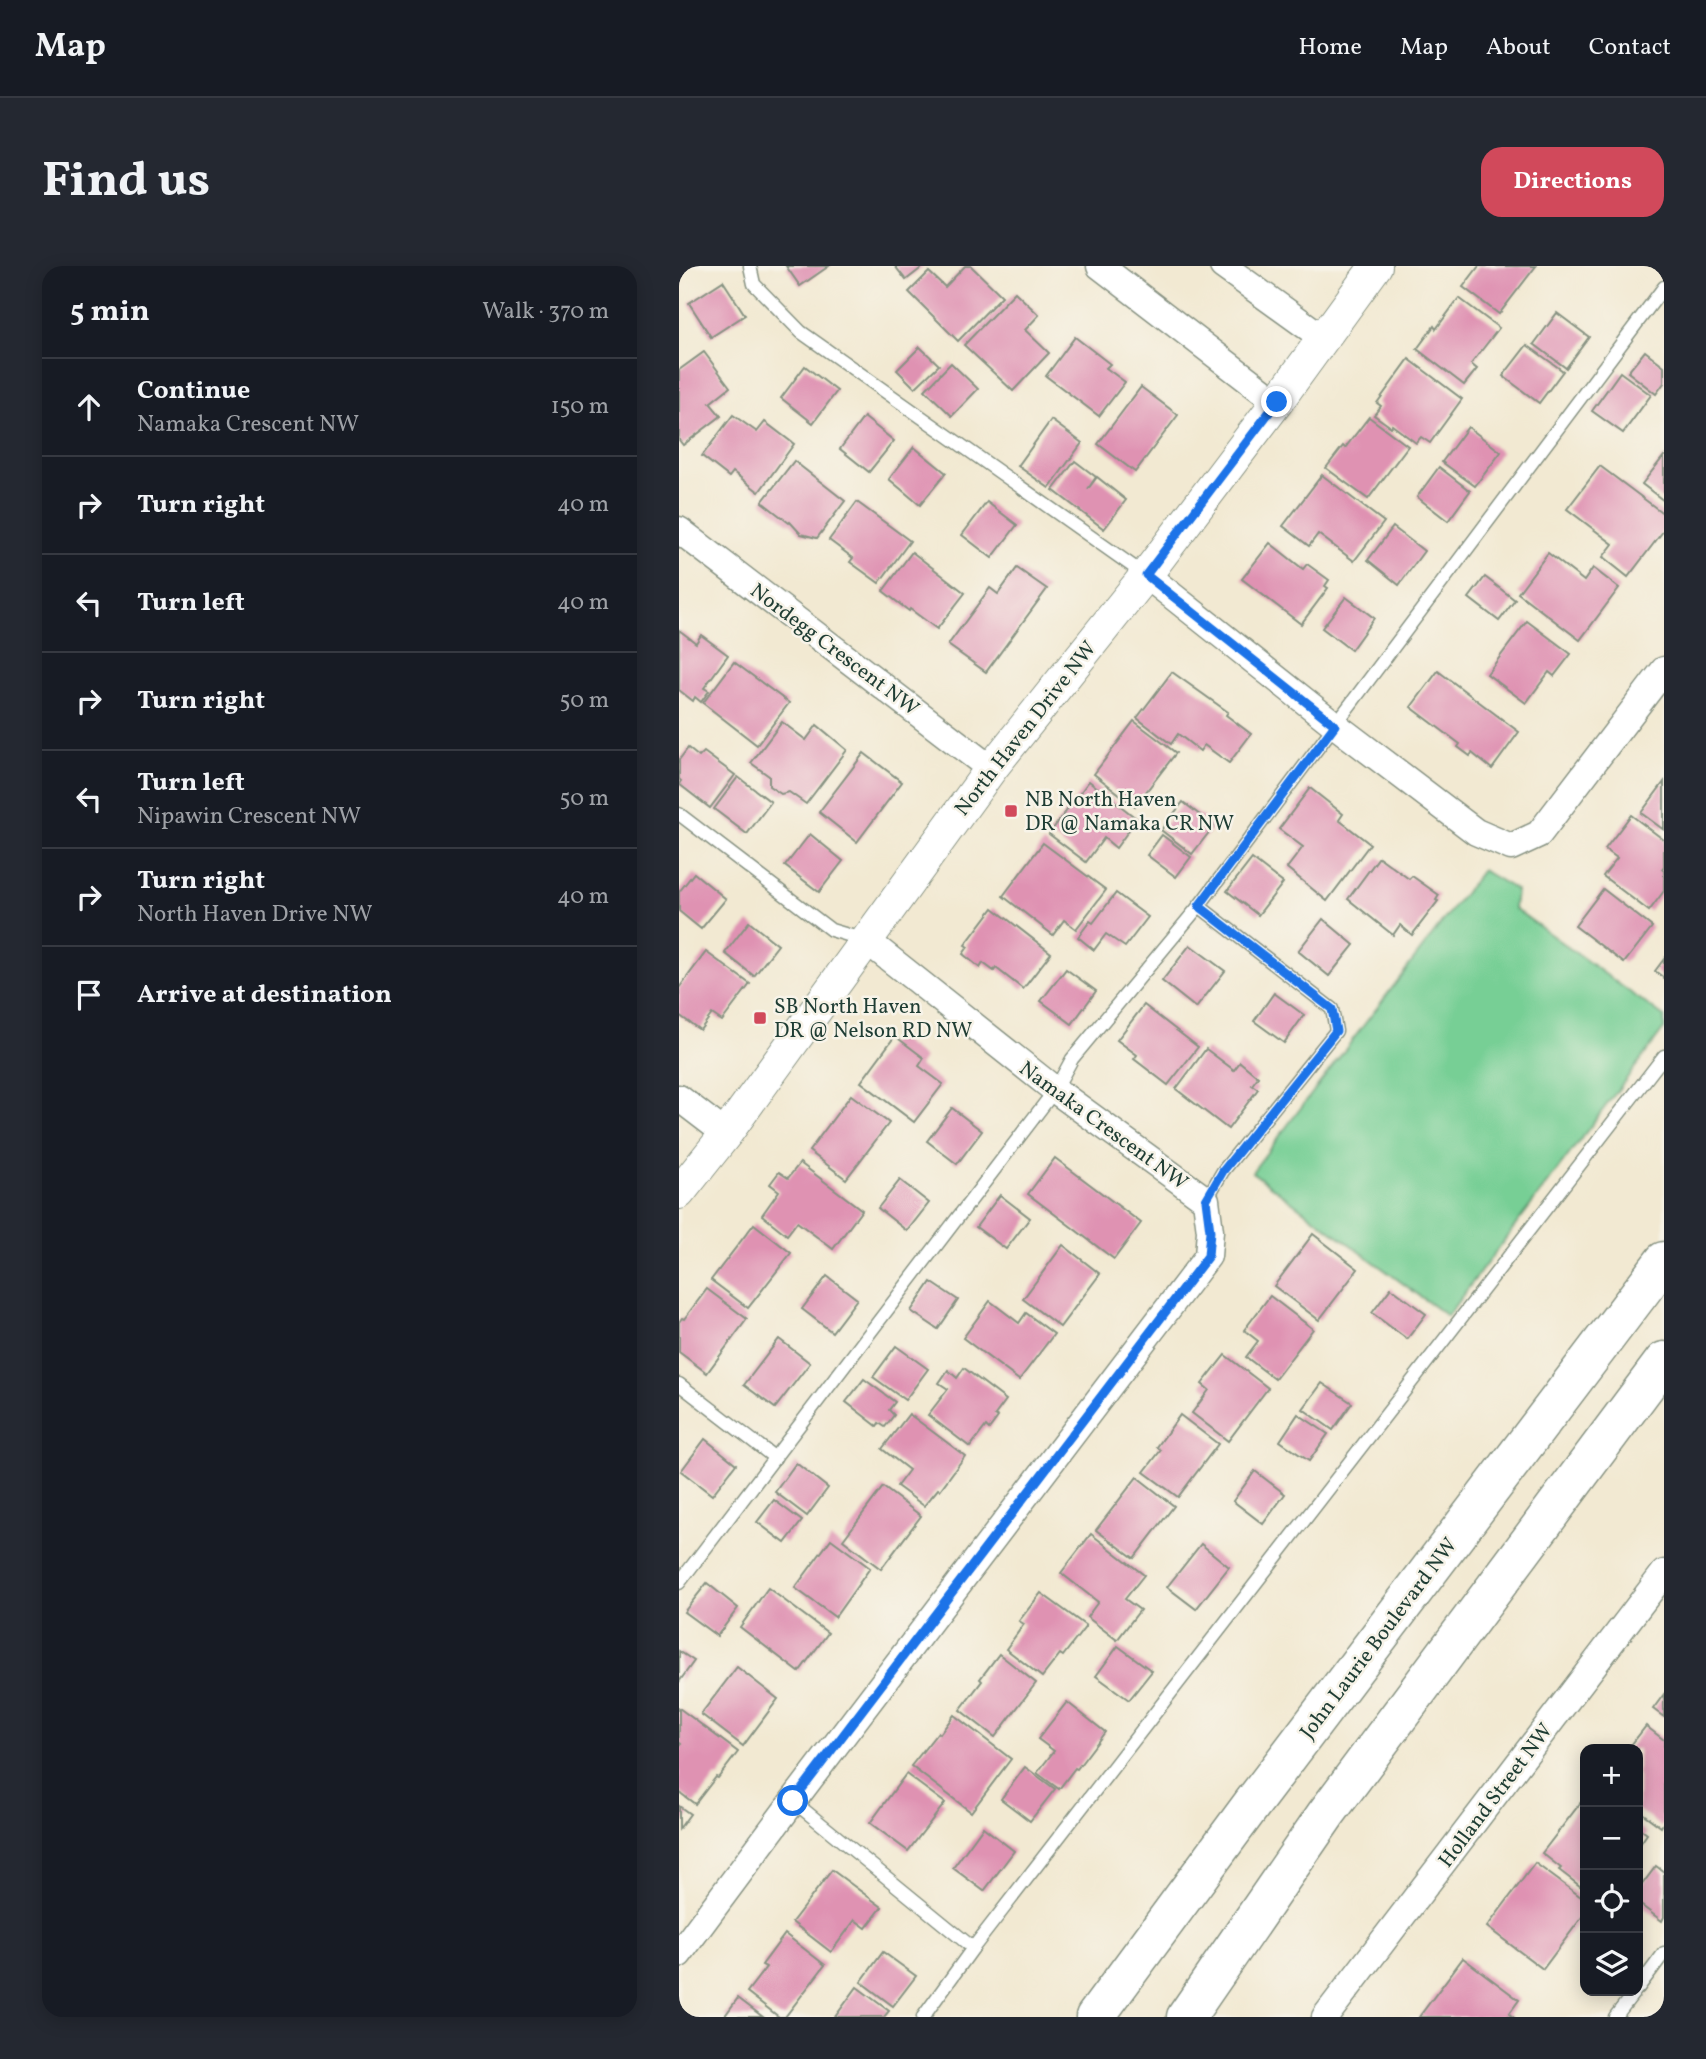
<!DOCTYPE html>
<meta charset="utf-8">
<style>
:root{--surface:#171b24;--page:#242831;--text:#f1f3f6;--muted:#9ea1a6;--line:#363941;--accent:#d1495b}
body{margin:0;font-family:Vollkorn,serif;background:var(--page);color:var(--text)}
.controls{position:absolute;right:21px;bottom:21px;display:grid;overflow:hidden;border-radius:14px;box-shadow:0 4px 18px #0003}
.controls button{width:63px;height:63px;display:grid;place-items:center;padding:0;border:0;border-bottom:2px solid var(--line);background:var(--surface);color:var(--text);font:35px sans-serif}
.stop{position:absolute;width:21px;height:21px;margin:-16px;border:5px solid #1a73e8;border-radius:50%;background:#fff}
.stop.end{background:#1a73e8;border-color:#fff;box-shadow:0 2px 7px #0008}
.list{margin:0;padding:0;list-style:none}
h2{display:flex;justify-content:space-between;align-items:center;height:91px;margin:0;padding:0 28px;font-size:30px}
h2 small{font-size:23px;font-weight:400;color:var(--muted)}
.list li{display:grid;grid-template-columns:46px 1fr auto;gap:21px;align-items:center;box-sizing:border-box;height:98px;padding:0 28px;border-top:2px solid var(--line)}
.list b{display:block;font-size:26px;white-space:nowrap}
.list p{margin:0;font-size:23px;white-space:nowrap;color:var(--muted)}
.list em{font-size:23px;font-style:normal;color:var(--muted)}
.icon{flex:none;width:38px;height:38px;fill:none;stroke:currentColor;stroke-width:2;stroke-linecap:round;stroke-linejoin:round}
.map{position:relative;flex:none;width:985px;height:1751px;overflow:hidden;border-radius:21px}
header{display:flex;align-items:center;gap:42px;box-sizing:border-box;height:98px;padding:0 35px;background:var(--surface);border-bottom:2px solid var(--line)}
header strong{font-size:33px}
nav{display:flex;gap:38px;margin-inline-start:auto;font-size:24px}
.intro{display:flex;align-items:center;justify-content:space-between;box-sizing:border-box;height:168px;padding:0 42px}
h1{margin:0;font-size:49px}
.button{padding:18px 32px;border-radius:21px;background:var(--accent);color:#fff;font-size:24px;font-weight:700}
main{display:flex;gap:42px;padding:0 42px}
aside{flex:1;background:var(--surface);border-radius:21px;box-shadow:0 4px 18px #0003}
.map>svg:first-child{display:block}
.park{fill:#77cf95;stroke:#4b8664;stroke-width:2}
.building{fill:#df92b2}
.lines{fill:none;stroke-linecap:round;stroke-linejoin:round}
.service-casing{stroke:#889383;stroke-width:15}
.minor-casing{stroke:#889383;stroke-width:29}
.tertiary-casing{stroke:#889383;stroke-width:34}
.primary-casing{stroke:#889383;stroke-width:41}
.service{stroke:#fff;stroke-width:12}
.minor{stroke:#fff;stroke-width:26}
.tertiary{stroke:#fff;stroke-width:32}
.primary{stroke:#fff;stroke-width:38}
.route{stroke:#1a73e8;stroke-width:9}
.poi-dot{fill:#d1495b;stroke:#f7f3e8;stroke-width:2.5}
.labels{text-anchor:middle;stroke-width:5;stroke-linejoin:round;paint-order:stroke}
.street-label{font-size:21px;fill:#1f3d34;stroke:#f7f3e8}
.poi-label{font-size:21px;fill:#1f3d34;stroke:#f7f3e8;text-anchor:start}
</style>
<header>
<strong>Map</strong>
<nav><a>Home</a><a>Map</a><a>About</a><a>Contact</a></nav>
</header>
<div class="intro"><h1>Find us</h1><a class="button">Directions</a></div>
<main>
<aside>
<h2>5 min<small>Walk · 370 m</small></h2>
<ul class="list">
<li><svg class="icon" aria-label="ahead" viewBox="0 0 24 24"><path d="M12 20V5M6 11l6-6 6 6"/></svg><div><b>Continue</b><p>Namaka Crescent NW</p></div><em>150 m</em></li>
<li><svg class="icon" aria-label="right" viewBox="0 0 24 24"><path d="M7 20v-9h11M14 6l5 5-5 5"/></svg><div><b>Turn right</b></div><em>40 m</em></li>
<li><svg class="icon" aria-label="left" viewBox="0 0 24 24"><path d="M17 20v-9H6M10 6l-5 5 5 5"/></svg><div><b>Turn left</b></div><em>40 m</em></li>
<li><svg class="icon" aria-label="right" viewBox="0 0 24 24"><path d="M7 20v-9h11M14 6l5 5-5 5"/></svg><div><b>Turn right</b></div><em>50 m</em></li>
<li><svg class="icon" aria-label="left" viewBox="0 0 24 24"><path d="M17 20v-9H6M10 6l-5 5 5 5"/></svg><div><b>Turn left</b><p>Nipawin Crescent NW</p></div><em>50 m</em></li>
<li><svg class="icon" aria-label="right" viewBox="0 0 24 24"><path d="M7 20v-9h11M14 6l5 5-5 5"/></svg><div><b>Turn right</b><p>North Haven Drive NW</p></div><em>40 m</em></li>
<li><svg class="icon" aria-label="arrive" viewBox="0 0 24 24"><path d="M6 21V4h12l-3 4 3 4H6"/></svg><div><b>Arrive at destination</b></div></li>
</ul>
</aside>
<div class="map">
<svg width="985" height="1751" viewBox="0 0 985 1751">
<rect width="100%" height="100%" fill="#f7f3e8"/>
<filter id="ink" filterUnits="userSpaceOnUse"><feTurbulence type="fractalNoise" baseFrequency=".0143" numOctaves="2"/><feDisplacementMap in="SourceGraphic" scale="14" xChannelSelector="R" yChannelSelector="G"/><feConvolveMatrix kernelMatrix="1 2 1 2 8 2 1 2 1" color-interpolation-filters="sRGB"/></filter>
<filter id="wash" filterUnits="userSpaceOnUse"><feTurbulence type="fractalNoise" baseFrequency=".00686" numOctaves="4" result="noise"/><feDisplacementMap in="SourceGraphic" scale="28" xChannelSelector="R" yChannelSelector="G"/><feGaussianBlur stdDeviation="1.57" result="paint"/><feColorMatrix in="noise" values="0 0 0 0 0 0 0 0 0 0 0 0 0 0 0 0 0 1.4 0 .05"/><feComposite in="paint" operator="in"/></filter>
<g filter="url(#wash)">
<rect width="100%" height="100%" fill="#f2e9d2"/>
<!-- park -->
<path class="park" d="M 803,604 L 837,624 L 835,642 L 985,751 L 985,763 L 768,1050 L 573,906 Z"/>
<g id="blocks">
<!-- building -->
<g class="building">
<path d="M 107,0 L 150,0 L 121,20 Z"/>
<path d="M 216,0 L 245,0 L 227,14 Z"/>
<path d="M 286,0 L 292,0 L 323,30 L 279,75 L 230,26 L 250,6 L 266,21 Z"/>
<path d="M 800,0 L 857,0 L 820,48 L 784,21 Z"/>
<path d="M 44,15 L 66,49 L 32,71 L 10,37 Z"/>
<path d="M 336,26 L 360,49 L 346,64 L 370,87 L 334,125 L 285,79 Z"/>
<path d="M 780,32 L 820,62 L 792,98 L 798,103 L 785,119 L 738,83 L 755,60 L 757,63 Z"/>
<path d="M 878,47 L 910,71 L 887,102 L 855,78 Z"/>
<path d="M 396,71 L 431,98 L 427,102 L 446,116 L 420,150 L 367,110 Z"/>
<path d="M 848,79 L 884,105 L 860,137 L 824,110 Z"/>
<path d="M 241,81 L 260,99 L 236,122 L 218,104 Z"/>
<path d="M 966,85 L 985,100 L 985,117 L 977,128 L 949,106 Z"/>
<path d="M 25,86 L 51,121 L 31,137 L 42,150 L 4,179 L 0,174 L 0,104 Z"/>
<path d="M 730,93 L 783,133 L 751,177 L 742,171 L 737,177 L 713,159 L 712,161 L 695,149 L 702,140 L 698,137 Z"/>
<path d="M 272,97 L 299,123 L 273,150 L 246,124 Z"/>
<path d="M 126,100 L 158,125 L 134,157 L 102,132 Z"/>
<path d="M 941,106 L 972,129 L 944,167 L 913,145 Z"/>
<path d="M 462,121 L 499,149 L 456,206 L 419,178 Z"/>
<path d="M 54,149 L 78,166 L 86,156 L 115,178 L 80,226 L 54,206 L 50,211 L 23,190 Z"/>
<path d="M 185,151 L 215,175 L 190,206 L 161,183 Z"/>
<path d="M 690,151 L 729,180 L 689,233 L 647,202 L 664,180 L 666,182 Z"/>
<path d="M 372,154 L 403,177 L 370,222 L 339,200 Z"/>
<path d="M 789,161 L 822,186 L 796,220 L 763,196 Z"/>
<path d="M 235,181 L 267,207 L 241,239 L 210,213 Z"/>
<path d="M 985,190 L 985,235 L 963,218 Z"/>
<path d="M 115,195 L 166,235 L 138,272 L 122,268 L 111,256 L 110,257 L 83,236 Z"/>
<path d="M 396,195 L 417,211 L 409,223 L 418,211 L 447,234 L 425,263 L 374,224 Z"/>
<path d="M 921,200 L 985,248 L 985,264 L 949,311 L 924,291 L 934,278 L 888,243 Z"/>
<path d="M 760,201 L 791,225 L 769,255 L 738,231 Z"/>
<path d="M 643,209 L 705,256 L 675,295 L 639,268 L 630,280 L 604,260 Z"/>
<path d="M 178,236 L 231,275 L 200,317 L 171,296 L 174,292 L 150,274 Z"/>
<path d="M 308,236 L 338,259 L 313,292 L 283,269 Z"/>
<path d="M 714,261 L 745,285 L 720,319 L 689,294 Z"/>
<path d="M 591,277 L 624,303 L 628,298 L 650,314 L 646,320 L 649,322 L 622,358 L 563,313 Z"/>
<path d="M 233,286 L 286,327 L 258,363 L 231,343 L 230,345 L 204,325 Z"/>
<path d="M 869,287 L 905,315 L 914,302 L 940,322 L 901,374 L 839,327 Z"/>
<path d="M 338,302 L 368,323 L 307,406 L 269,379 L 311,322 L 319,328 Z"/>
<path d="M 806,311 L 836,334 L 820,355 L 790,332 Z"/>
<path d="M 667,331 L 695,352 L 672,384 L 643,362 Z"/>
<path d="M 848,355 L 892,388 L 875,410 L 870,406 L 847,437 L 808,408 Z"/>
<path d="M 0,364 L 17,377 L 22,369 L 49,389 L 25,422 L 30,425 L 22,436 L 16,431 L 14,435 L 0,424 Z"/>
<path d="M 55,396 L 110,437 L 78,479 L 24,437 Z"/>
<path d="M 759,405 L 840,466 L 813,503 L 793,487 L 791,490 L 779,481 L 781,478 L 732,441 Z"/>
<path d="M 493,406 L 549,446 L 547,449 L 572,468 L 550,497 L 525,479 L 521,485 L 499,468 L 492,478 L 458,452 Z"/>
<path d="M 455,455 L 497,487 L 456,540 L 415,508 Z"/>
<path d="M 103,456 L 127,474 L 138,459 L 168,484 L 127,538 L 110,526 L 102,528 L 90,520 L 90,510 L 72,497 Z"/>
<path d="M 9,482 L 20,491 L 25,486 L 56,509 L 31,542 L 0,518 L 2,515 L 0,513 L 0,494 Z"/>
<path d="M 185,487 L 223,516 L 178,576 L 140,546 Z"/>
<path d="M 59,511 L 92,536 L 68,568 L 35,543 Z"/>
<path d="M 410,515 L 458,553 L 437,582 L 425,572 L 407,596 L 370,568 Z"/>
<path d="M 985,516 L 985,564 L 962,547 Z"/>
<path d="M 631,522 L 664,548 L 660,554 L 691,578 L 648,635 L 608,602 L 624,581 L 600,563 Z"/>
<path d="M 504,536 L 535,560 L 513,588 L 482,564 Z"/>
<path d="M 952,549 L 985,574 L 985,600 L 983,603 L 985,605 L 985,625 L 970,645 L 924,610 L 938,592 L 926,583 Z"/>
<path d="M 131,568 L 164,595 L 140,626 L 106,600 Z"/>
<path d="M 483,569 L 512,591 L 497,611 L 468,589 Z"/>
<path d="M 364,577 L 427,624 L 397,663 L 385,654 L 374,669 L 324,630 Z"/>
<path d="M 700,591 L 730,613 L 733,610 L 760,629 L 757,634 L 759,635 L 733,669 L 721,659 L 714,669 L 669,633 Z"/>
<path d="M 573,593 L 604,617 L 579,649 L 548,625 Z"/>
<path d="M 15,607 L 47,633 L 22,663 L 0,645 L 0,626 Z"/>
<path d="M 924,623 L 973,661 L 945,697 L 896,660 Z"/>
<path d="M 437,627 L 469,651 L 446,681 L 427,668 L 415,684 L 399,671 L 411,655 L 414,657 Z"/>
<path d="M 314,642 L 372,687 L 344,723 L 317,702 L 315,705 L 304,697 L 301,702 L 284,688 L 289,681 L 286,679 Z"/>
<path d="M 644,653 L 675,679 L 650,710 L 619,685 Z"/>
<path d="M 70,656 L 99,679 L 75,710 L 46,687 Z"/>
<path d="M 511,679 L 546,705 L 517,742 L 483,715 Z"/>
<path d="M 27,686 L 71,718 L 43,755 L 33,748 L 21,764 L 0,749 L 0,722 Z"/>
<path d="M 985,693 L 985,712 L 976,705 Z"/>
<path d="M 387,703 L 417,725 L 393,758 L 362,735 Z"/>
<path d="M 595,727 L 625,749 L 605,777 L 575,755 Z"/>
<path d="M 465,739 L 519,781 L 489,819 L 455,793 L 458,789 L 438,774 Z"/>
<path d="M 216,770 L 245,792 L 240,800 L 264,818 L 235,856 L 182,816 Z"/>
<path d="M 527,783 L 555,804 L 561,796 L 579,811 L 573,819 L 579,823 L 549,863 L 497,823 Z"/>
<path d="M 172,829 L 210,857 L 167,913 L 130,885 Z"/>
<path d="M 273,842 L 303,865 L 278,898 L 248,875 Z"/>
<path d="M 376,892 L 462,957 L 435,993 L 349,928 Z"/>
<path d="M 121,897 L 183,944 L 154,983 L 118,956 L 108,969 L 83,949 L 100,925 L 91,918 L 100,906 L 109,912 Z"/>
<path d="M 221,914 L 250,937 L 228,965 L 199,942 Z"/>
<path d="M 321,929 L 351,952 L 327,983 L 297,961 Z"/>
<path d="M 75,958 L 112,987 L 69,1042 L 32,1014 Z"/>
<path d="M 634,968 L 679,1003 L 640,1054 L 595,1020 Z"/>
<path d="M 384,979 L 421,1008 L 381,1061 L 344,1033 Z"/>
<path d="M 148,1010 L 178,1033 L 153,1066 L 123,1043 Z"/>
<path d="M 252,1016 L 279,1034 L 259,1063 L 232,1045 Z"/>
<path d="M 712,1022 L 747,1048 L 728,1073 L 693,1047 Z"/>
<path d="M 28,1023 L 68,1053 L 28,1107 L 0,1086 L 0,1056 L 3,1052 L 5,1053 Z"/>
<path d="M 591,1030 L 634,1063 L 596,1113 L 567,1091 L 579,1075 L 565,1064 Z"/>
<path d="M 311,1035 L 340,1057 L 347,1047 L 375,1068 L 340,1114 L 284,1072 Z"/>
<path d="M 100,1073 L 131,1097 L 96,1142 L 65,1119 Z"/>
<path d="M 217,1080 L 249,1103 L 226,1134 L 194,1111 Z"/>
<path d="M 546,1089 L 589,1122 L 549,1175 L 513,1147 L 530,1124 L 523,1118 Z"/>
<path d="M 285,1102 L 327,1134 L 316,1149 L 319,1151 L 310,1163 L 307,1160 L 291,1181 L 249,1149 L 269,1123 L 260,1117 L 269,1104 L 278,1112 Z"/>
<path d="M 185,1113 L 216,1136 L 210,1144 L 215,1149 L 206,1161 L 200,1157 L 198,1160 L 167,1136 Z"/>
<path d="M 643,1117 L 673,1137 L 654,1164 L 624,1143 Z"/>
<path d="M 230,1148 L 286,1190 L 261,1224 L 259,1223 L 245,1240 L 218,1220 L 230,1204 L 203,1183 Z"/>
<path d="M 619,1148 L 649,1168 L 630,1195 L 601,1175 Z"/>
<path d="M 501,1149 L 539,1178 L 499,1231 L 465,1206 L 482,1184 L 478,1181 Z"/>
<path d="M 26,1173 L 57,1198 L 33,1229 L 2,1205 Z"/>
<path d="M 117,1197 L 149,1222 L 128,1250 L 96,1226 Z"/>
<path d="M 576,1205 L 606,1228 L 584,1258 L 554,1235 Z"/>
<path d="M 458,1211 L 495,1240 L 455,1292 L 417,1264 Z"/>
<path d="M 204,1221 L 242,1250 L 202,1303 L 164,1274 Z"/>
<path d="M 95,1234 L 123,1255 L 106,1277 L 78,1256 Z"/>
<path d="M 412,1268 L 465,1309 L 446,1333 L 461,1344 L 438,1374 L 408,1351 L 419,1336 L 382,1307 Z"/>
<path d="M 152,1273 L 191,1302 L 156,1351 L 116,1322 Z"/>
<path d="M 522,1278 L 550,1301 L 517,1343 L 488,1321 Z"/>
<path d="M 28,1317 L 59,1342 L 38,1370 L 5,1346 Z"/>
<path d="M 89,1322 L 149,1367 L 120,1406 L 61,1361 Z"/>
<path d="M 362,1327 L 407,1360 L 384,1390 L 381,1388 L 363,1411 L 327,1383 L 345,1358 L 340,1355 Z"/>
<path d="M 439,1380 L 473,1405 L 450,1434 L 417,1410 Z"/>
<path d="M 0,1385 L 15,1395 L 0,1416 Z"/>
<path d="M 320,1388 L 357,1417 L 316,1471 L 281,1444 L 303,1415 L 301,1413 Z"/>
<path d="M 58,1401 L 99,1433 L 64,1480 L 22,1448 Z"/>
<path d="M 985,1428 L 985,1451 L 974,1443 Z"/>
<path d="M 388,1436 L 426,1466 L 398,1503 L 396,1502 L 380,1523 L 358,1507 L 375,1485 L 359,1473 Z"/>
<path d="M 0,1442 L 59,1486 L 39,1512 L 37,1511 L 16,1538 L 0,1526 L 0,1480 L 2,1478 L 0,1476 Z"/>
<path d="M 275,1449 L 332,1493 L 292,1546 L 232,1500 L 259,1466 L 261,1468 Z"/>
<path d="M 967,1460 L 985,1474 L 985,1556 L 982,1561 L 959,1544 L 959,1483 L 949,1483 Z"/>
<path d="M 346,1501 L 376,1523 L 351,1555 L 322,1533 Z"/>
<path d="M 227,1508 L 266,1537 L 229,1585 L 191,1557 Z"/>
<path d="M 906,1531 L 906,1624 L 880,1604 L 882,1602 L 863,1587 Z"/>
<path d="M 0,1540 L 11,1548 L 0,1563 Z"/>
<path d="M 304,1561 L 335,1585 L 305,1625 L 274,1602 Z"/>
<path d="M 959,1561 L 968,1568 L 959,1581 Z"/>
<path d="M 856,1597 L 906,1634 L 906,1647 L 864,1703 L 808,1661 Z"/>
<path d="M 977,1600 L 985,1606 L 985,1651 L 983,1655 L 959,1637 L 959,1624 Z"/>
<path d="M 153,1604 L 203,1641 L 187,1662 L 176,1654 L 152,1686 L 113,1656 Z"/>
<path d="M 106,1668 L 146,1699 L 106,1751 L 100,1751 L 68,1726 L 87,1701 L 83,1699 Z"/>
<path d="M 204,1686 L 237,1710 L 214,1740 L 182,1716 Z"/>
<path d="M 784,1692 L 840,1734 L 830,1748 L 834,1751 L 740,1751 Z"/>
<path d="M 178,1721 L 210,1745 L 205,1751 L 156,1751 Z"/>
<path d="M 59,1732 L 84,1751 L 45,1751 Z"/>
</g>
</g>
</g>
<g filter="url(#ink)">
<use href="#blocks" fill-opacity="0" stroke="#889383" stroke-width="2"/>
<g class="lines">
<!-- service casing -->
<g class="service-casing">
<g id="service">
<path d="M 71,0 L 75,18 L 122,66 L 466,309"/>
<path d="M 0,548 L 152,664 L 186,674"/>
<path d="M 520,640 L 653,743 L 657,765 L 544,905 L 527,934"/>
<path d="M 0,1118 L 96,1192"/>
<path d="M 0,1317 L 376,824 L 393,793 L 520,640 L 985,21"/>
<path d="M 114,1535 L 294,1682"/>
<path d="M 959,1722 L 985,1687"/>
<path d="M 244,1751 L 294,1682 L 985,790"/>
<path d="M 936,1751 L 956,1725"/>
</g>
</g>
<!-- minor casing -->
<g class="minor-casing">
<g id="minor">
<path d="M 421,0 L 598,136"/>
<path d="M 544,0 L 644,72"/>
<path d="M 0,264 L 312,503"/>
<path d="M 467,309 L 656,459 L 797,566 L 832,581 L 860,568 L 985,404"/>
<path d="M 0,832 L 47,868"/>
<path d="M 0,1688 L 114,1535 L 529,990 L 531,965 L 527,934 L 376,824 L 187,674"/>
<path d="M 646,1751 L 985,1307"/>
</g>
</g>
<!-- tertiary casing -->
<g class="tertiary-casing">
<path id="tertiary" d="M 0,927 L 47,868 L 312,503 L 467,309 L 598,136 L 697,0"/>
</g>
<!-- primary casing -->
<g class="primary-casing">
<g id="primary">
<path d="M 416,1751 L 573,1538 L 985,995"/>
<path d="M 507,1751 L 647,1548 L 985,1095"/>
</g>
</g>
<!-- service -->
<use href="#service" class="service"/>
<!-- minor -->
<use href="#minor" class="minor"/>
<!-- tertiary -->
<use href="#tertiary" class="tertiary"/>
<!-- primary -->
<use href="#primary" class="primary"/>
</g>
</g>
<g class="lines" filter="url(#ink)">
<!-- route -->
<path class="route" d="M 114,1535 L 529,990 L 531,965 L 527,934 L 544,905 L 657,765 L 653,743 L 520,640 L 656,459 L 467,309 L 598,136"/>
</g>
<!-- markers -->
<g class="poi-dot">
<rect x="325" y="538" width="14" height="14" rx="3.5"/>
<rect x="74" y="745" width="14" height="14" rx="3.5"/>
</g>
<g class="labels">
<!-- street labels -->
<g class="street-label">
<text transform="translate(156 383) rotate(37)" y="7">Nordegg Crescent NW</text>
<text transform="translate(346 462) rotate(-52)" y="7">North Haven Drive NW</text>
<text transform="translate(425 859) rotate(36)" y="7">Namaka Crescent NW</text>
<text transform="translate(699 1372) rotate(-53)" y="7">John Laurie Boulevard NW</text>
<text transform="translate(816 1529) rotate(-53)" y="7">Holland Street NW</text>
</g>
<!-- poi labels -->
<g class="poi-label">
<text x="346" y="540">NB North Haven<tspan x="346" dy="24">DR @ Namaka CR NW</tspan></text>
<text x="95" y="747">SB North Haven<tspan x="95" dy="24">DR @ Nelson RD NW</tspan></text>
</g>
</g>
</svg>
<div class="controls">
<button>+</button>
<button>−</button>
<button><svg class="icon" aria-label="locate" viewBox="0 0 24 24"><circle cx="12" cy="12" r="6"/><path d="M12 2v4M12 18v4M2 12h4M18 12h4"/></svg></button>
<button><svg class="icon" aria-label="layers" viewBox="0 0 24 24"><path d="M12 4l9 5-9 5-9-5zM3 14l9 5 9-5"/></svg></button>
</div>
<div class="stop" style="left:114px;top:1535px"></div>
<div class="stop end" style="left:598px;top:136px"></div>
</div>
</main>
